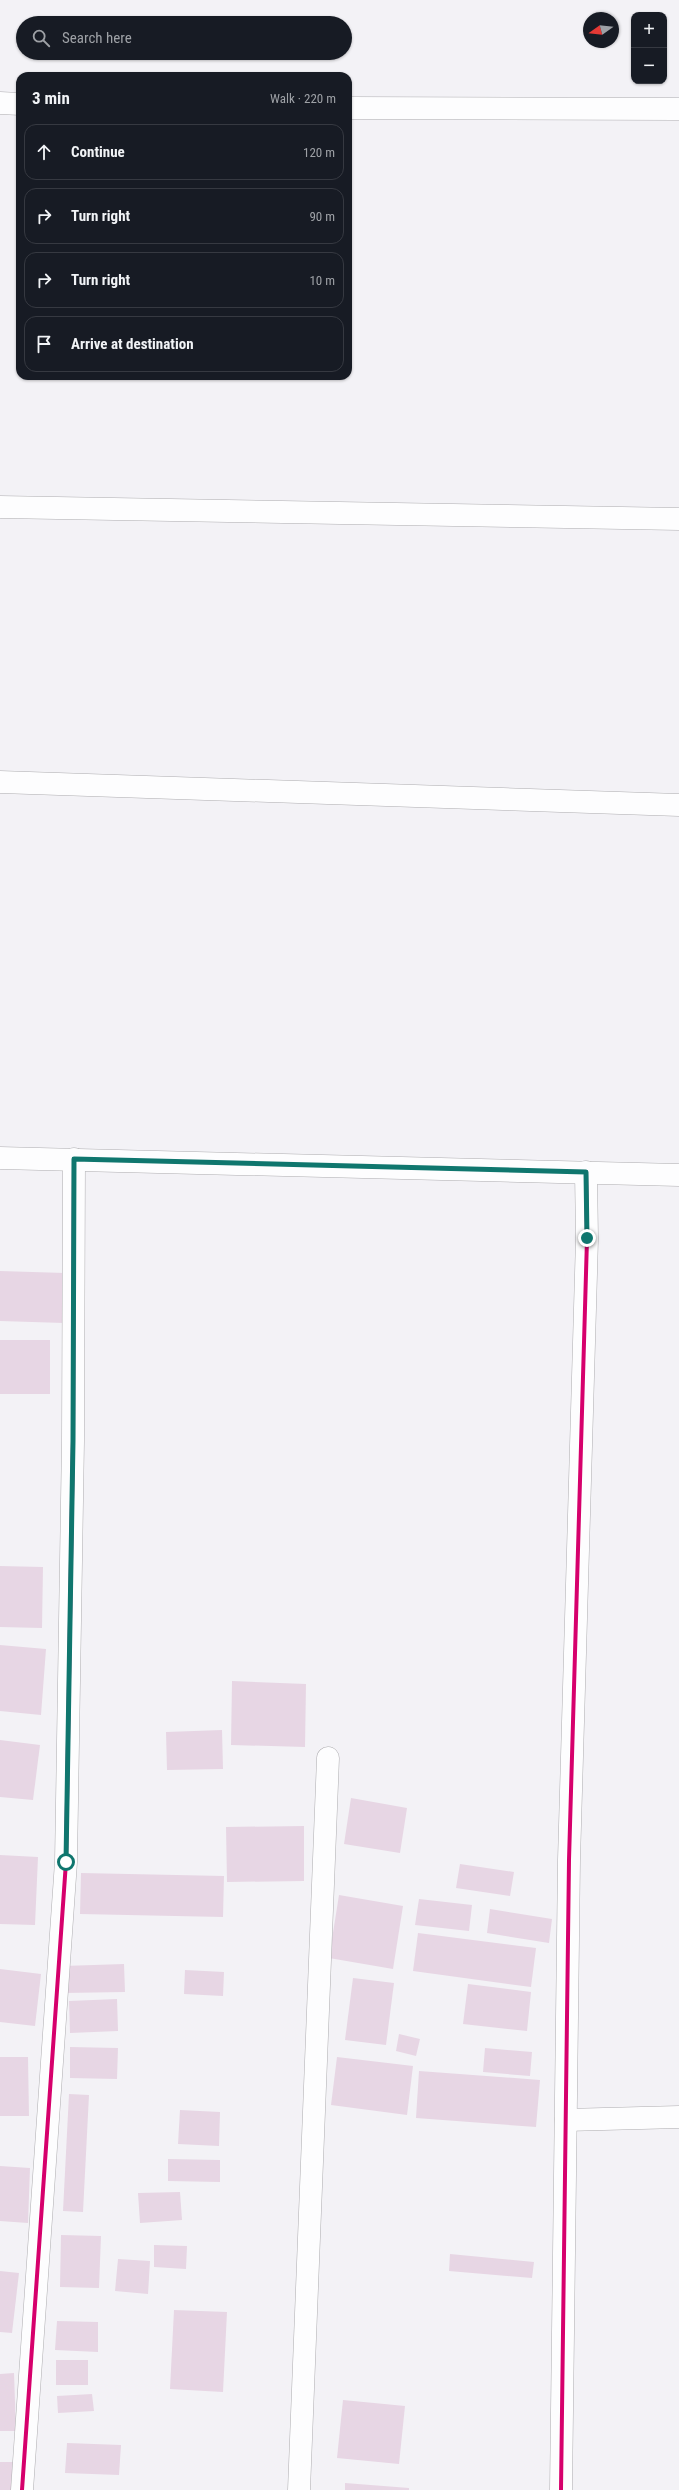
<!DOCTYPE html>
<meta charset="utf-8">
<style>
:root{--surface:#171b24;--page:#20242c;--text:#f1f3f6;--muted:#9ea1a6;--line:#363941}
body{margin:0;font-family:"Roboto Condensed",sans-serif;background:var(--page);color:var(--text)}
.controls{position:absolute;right:12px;top:12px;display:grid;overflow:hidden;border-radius:8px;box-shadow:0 1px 3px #0004}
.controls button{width:36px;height:36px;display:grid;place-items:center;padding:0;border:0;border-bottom:1px solid var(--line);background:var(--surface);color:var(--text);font:20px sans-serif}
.compass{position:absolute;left:583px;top:12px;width:36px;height:36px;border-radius:50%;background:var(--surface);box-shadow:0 1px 3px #0004;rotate:255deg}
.stop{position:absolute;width:12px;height:12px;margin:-9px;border:3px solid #0f766e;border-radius:50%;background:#fff}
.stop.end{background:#0f766e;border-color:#fff;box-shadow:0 1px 4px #0008}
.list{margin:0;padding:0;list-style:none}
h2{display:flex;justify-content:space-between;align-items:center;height:52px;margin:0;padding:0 16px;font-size:17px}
h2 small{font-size:13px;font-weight:400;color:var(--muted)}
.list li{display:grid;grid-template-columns:26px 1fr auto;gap:12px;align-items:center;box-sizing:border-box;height:56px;margin:0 8px 8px;padding:0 8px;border:1px solid var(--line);border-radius:12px}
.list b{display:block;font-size:15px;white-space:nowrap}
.list em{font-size:13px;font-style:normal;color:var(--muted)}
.icon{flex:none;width:22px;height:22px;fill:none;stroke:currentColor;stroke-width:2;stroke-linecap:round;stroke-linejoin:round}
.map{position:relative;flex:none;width:679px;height:2490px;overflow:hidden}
.search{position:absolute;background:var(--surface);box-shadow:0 1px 3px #0004;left:16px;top:16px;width:336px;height:44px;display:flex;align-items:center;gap:10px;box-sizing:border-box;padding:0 14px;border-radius:22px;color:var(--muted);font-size:15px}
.panel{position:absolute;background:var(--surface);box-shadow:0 1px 3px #0004;left:16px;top:72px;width:336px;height:308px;border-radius:12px}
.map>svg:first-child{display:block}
.building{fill:#e7d6e4}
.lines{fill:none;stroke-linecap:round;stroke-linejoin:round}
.minor-casing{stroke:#aeadb0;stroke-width:23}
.minor{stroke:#fdfdfe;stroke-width:22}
.cycleway-casing{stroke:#fff;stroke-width:6}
.cycleway{stroke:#d6006c;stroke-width:4}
.route{stroke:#0f766e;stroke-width:5}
</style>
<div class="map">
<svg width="679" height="2490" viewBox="0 0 679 2490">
<rect width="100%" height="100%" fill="#f3f2f6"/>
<!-- building -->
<g class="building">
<path d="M 0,1271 L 65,1273 L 64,1323 L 0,1321 Z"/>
<rect x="0" y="1340" width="50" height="54"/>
<path d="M 0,1566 L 43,1567 L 42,1628 L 0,1627 Z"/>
<path d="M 0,1645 L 46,1649 L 41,1715 L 0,1711 Z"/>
<path d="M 232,1681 L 306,1684 L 305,1747 L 231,1745 Z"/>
<path d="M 222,1730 L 223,1769 L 167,1770 L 166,1732 Z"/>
<path d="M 0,1740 L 40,1745 L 33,1800 L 0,1797 Z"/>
<path d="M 351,1798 L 407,1808 L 400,1853 L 344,1844 Z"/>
<path d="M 304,1826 L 304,1881 L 227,1882 L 226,1827 Z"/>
<path d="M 0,1855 L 38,1857 L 35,1925 L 0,1924 Z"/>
<path d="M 460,1864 L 514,1872 L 510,1896 L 456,1888 Z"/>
<path d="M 81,1873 L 224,1876 L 223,1917 L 80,1914 Z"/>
<path d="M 339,1895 L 403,1906 L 393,1969 L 329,1958 Z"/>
<path d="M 419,1899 L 472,1905 L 469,1931 L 415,1925 Z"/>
<path d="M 490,1909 L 552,1919 L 549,1943 L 487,1933 Z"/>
<path d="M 418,1933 L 536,1948 L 531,1987 L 413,1971 Z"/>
<path d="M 124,1964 L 125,1992 L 64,1993 L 63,1966 Z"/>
<path d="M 0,1969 L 41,1974 L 35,2026 L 0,2022 Z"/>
<path d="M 185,1970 L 224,1972 L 223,1996 L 184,1994 Z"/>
<path d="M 353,1978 L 394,1983 L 386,2045 L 345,2040 Z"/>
<path d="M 468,1984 L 531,1992 L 527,2031 L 463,2024 Z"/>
<path d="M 117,1999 L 118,2031 L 70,2033 L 69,2001 Z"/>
<path d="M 399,2034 L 420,2039 L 416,2056 L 396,2051 Z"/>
<path d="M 70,2047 L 118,2048 L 117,2079 L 70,2078 Z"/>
<path d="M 485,2048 L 532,2052 L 530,2076 L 483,2072 Z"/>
<path d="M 0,2057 L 28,2057 L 29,2116 L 0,2116 Z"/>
<path d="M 337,2057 L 413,2066 L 407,2115 L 331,2105 Z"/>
<path d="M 419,2071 L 540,2080 L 536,2127 L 416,2118 Z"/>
<path d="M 69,2094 L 89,2095 L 83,2212 L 63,2211 Z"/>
<path d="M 180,2110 L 220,2112 L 219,2146 L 178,2144 Z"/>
<path d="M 168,2159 L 220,2160 L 220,2182 L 168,2181 Z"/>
<path d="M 0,2166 L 30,2168 L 28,2223 L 0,2221 Z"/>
<path d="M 180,2192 L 182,2220 L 140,2223 L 138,2193 Z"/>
<path d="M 61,2235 L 101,2236 L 99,2288 L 60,2287 Z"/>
<path d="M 154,2245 L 187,2246 L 186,2269 L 154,2267 Z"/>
<path d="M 450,2254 L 534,2262 L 532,2278 L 449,2271 Z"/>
<path d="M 118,2259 L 150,2261 L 148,2294 L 115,2291 Z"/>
<path d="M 0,2271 L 19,2273 L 12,2333 L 0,2332 Z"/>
<path d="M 174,2310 L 227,2312 L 223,2392 L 170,2389 Z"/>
<path d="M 57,2321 L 98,2322 L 98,2352 L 55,2350 Z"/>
<rect x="56" y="2360" width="32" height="25"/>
<path d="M 14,2373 L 16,2431 L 0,2431 L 0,2374 Z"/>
<path d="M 92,2394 L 94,2411 L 58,2413 L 57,2396 Z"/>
<path d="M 343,2400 L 405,2406 L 399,2464 L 337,2458 Z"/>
<path d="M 67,2443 L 121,2445 L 119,2475 L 65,2473 Z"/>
<rect x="0" y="2462" width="17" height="28"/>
<path d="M 345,2483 L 409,2488 L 409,2490 L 345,2490 Z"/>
</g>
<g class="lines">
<!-- minor casing -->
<g class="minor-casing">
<g id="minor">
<path d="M 0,103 L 20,104"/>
<path d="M 348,108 L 679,109"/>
<path d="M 0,507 L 679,519"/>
<path d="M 0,782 L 679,805"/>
<path d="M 0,1158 L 679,1175"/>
<path d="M 566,2120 L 679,2117"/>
<path d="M 22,2490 L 66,1862 L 73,1441 L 74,1159"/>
<path d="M 299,2490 L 328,1758"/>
<path d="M 561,2490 L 569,1860 L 587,1239 L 586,1172"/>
</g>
</g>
<!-- minor -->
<use href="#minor" class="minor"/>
<!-- cycleway casing -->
<g class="cycleway-casing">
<g id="cycleway">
<path d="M 22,2490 L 66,1862 L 73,1441 L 74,1159"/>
<path d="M 561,2490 L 569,1860 L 587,1239 L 586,1172"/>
</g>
</g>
<!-- cycleway -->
<use href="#cycleway" class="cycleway"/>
</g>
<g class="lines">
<!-- route -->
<path class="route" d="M 66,1862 L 73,1441 L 74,1159 L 586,1172 L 587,1238"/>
</g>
</svg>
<div class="controls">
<button>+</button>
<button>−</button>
</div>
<svg class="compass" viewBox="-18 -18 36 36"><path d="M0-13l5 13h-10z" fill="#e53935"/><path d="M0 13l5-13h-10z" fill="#9ea1a6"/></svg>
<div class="stop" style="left:66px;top:1862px"></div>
<div class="stop end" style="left:587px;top:1238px"></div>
<div class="search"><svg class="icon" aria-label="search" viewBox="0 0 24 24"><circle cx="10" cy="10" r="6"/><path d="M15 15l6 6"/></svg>Search here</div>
<section class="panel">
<h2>3 min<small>Walk · 220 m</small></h2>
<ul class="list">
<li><svg class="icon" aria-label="ahead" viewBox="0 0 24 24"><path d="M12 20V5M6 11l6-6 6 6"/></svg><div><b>Continue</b></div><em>120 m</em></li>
<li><svg class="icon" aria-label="right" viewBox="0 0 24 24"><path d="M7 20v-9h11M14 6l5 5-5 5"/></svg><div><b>Turn right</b></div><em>90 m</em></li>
<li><svg class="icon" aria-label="right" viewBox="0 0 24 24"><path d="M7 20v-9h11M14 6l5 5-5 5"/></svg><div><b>Turn right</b></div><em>10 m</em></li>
<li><svg class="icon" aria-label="arrive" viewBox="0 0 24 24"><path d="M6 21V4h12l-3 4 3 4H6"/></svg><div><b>Arrive at destination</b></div></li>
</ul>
</section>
</div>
